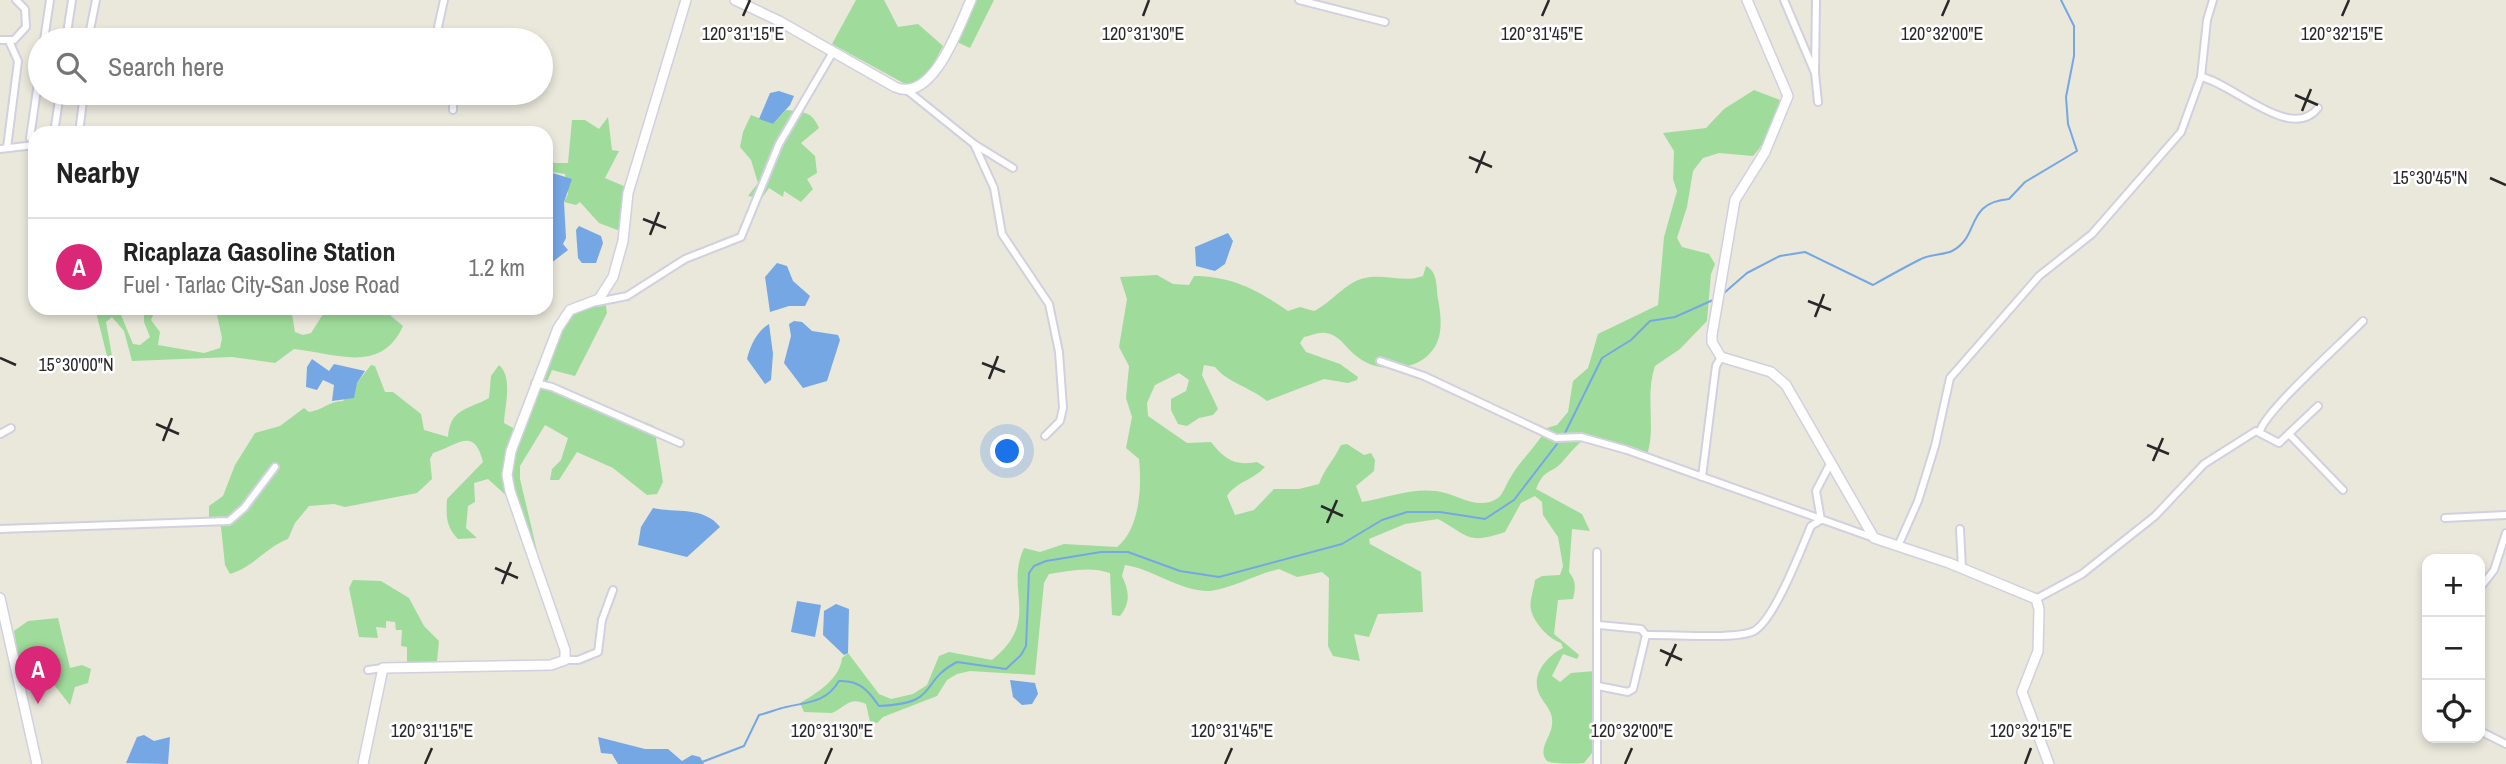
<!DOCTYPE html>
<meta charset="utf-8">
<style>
:root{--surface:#fff;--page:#f6f6f6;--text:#222;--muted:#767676;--line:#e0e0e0;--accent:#db2777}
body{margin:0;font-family:"Archivo Narrow",sans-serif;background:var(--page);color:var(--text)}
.controls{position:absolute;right:21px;bottom:21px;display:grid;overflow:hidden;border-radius:14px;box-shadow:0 4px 10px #0003}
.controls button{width:63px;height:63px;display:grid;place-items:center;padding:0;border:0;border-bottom:2px solid var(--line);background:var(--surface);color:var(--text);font:35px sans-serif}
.you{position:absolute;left:1008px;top:452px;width:24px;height:24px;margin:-18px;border:5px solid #fff;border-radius:50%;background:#1a73e8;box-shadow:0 0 0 10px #1a73e833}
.badge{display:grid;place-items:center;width:46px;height:46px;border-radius:50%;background:var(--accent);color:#fff;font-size:23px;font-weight:700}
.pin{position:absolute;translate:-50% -58px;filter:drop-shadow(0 2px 4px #0008)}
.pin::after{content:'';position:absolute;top:37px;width:24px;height:21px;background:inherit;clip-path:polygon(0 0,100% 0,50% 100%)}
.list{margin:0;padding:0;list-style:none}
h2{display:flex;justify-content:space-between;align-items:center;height:91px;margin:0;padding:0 28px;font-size:30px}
h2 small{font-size:23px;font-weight:400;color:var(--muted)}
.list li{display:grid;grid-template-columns:46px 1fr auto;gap:21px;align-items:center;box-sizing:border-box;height:98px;padding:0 28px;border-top:2px solid var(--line)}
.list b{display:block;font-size:26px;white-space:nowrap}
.list p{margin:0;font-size:23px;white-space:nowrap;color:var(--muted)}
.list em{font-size:23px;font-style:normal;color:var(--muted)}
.icon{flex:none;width:38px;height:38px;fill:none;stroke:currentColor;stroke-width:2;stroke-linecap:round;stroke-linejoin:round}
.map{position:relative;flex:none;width:2506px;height:764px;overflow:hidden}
.search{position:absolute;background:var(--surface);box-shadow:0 4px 10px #0003;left:28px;top:28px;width:525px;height:77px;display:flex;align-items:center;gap:18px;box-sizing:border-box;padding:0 24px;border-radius:38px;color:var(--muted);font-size:26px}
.panel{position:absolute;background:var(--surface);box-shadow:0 4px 10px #0003;left:28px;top:126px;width:525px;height:189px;border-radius:21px}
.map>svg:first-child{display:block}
.green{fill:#9fdc9b}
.water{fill:#75a7e4}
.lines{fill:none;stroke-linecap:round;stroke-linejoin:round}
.stream{stroke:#75a7e4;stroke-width:2}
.street-casing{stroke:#d2d0e0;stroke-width:10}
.secondary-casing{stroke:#d2d0e0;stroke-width:12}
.street{stroke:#fff;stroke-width:6}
.secondary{stroke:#fff;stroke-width:9}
.ticks{fill:none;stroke:#282828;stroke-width:2.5}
.ticks-label{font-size:18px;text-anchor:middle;fill:#282828;stroke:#fff;stroke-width:5;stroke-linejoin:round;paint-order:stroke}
</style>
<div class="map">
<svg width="2506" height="764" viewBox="0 0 2506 764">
<rect width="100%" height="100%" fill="#eae7db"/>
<!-- green -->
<g class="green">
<path d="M 856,0 L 884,0 L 898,27 L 918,24 L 943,46 L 925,79 L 907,85 L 832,44 Z"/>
<path d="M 974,0 L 994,0 L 970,48 L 957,42 Z"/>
<path d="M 1754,90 L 1780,100 C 1775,122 1768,140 1753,156 L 1719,153 L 1703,158 L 1693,171 L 1687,207 L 1677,238 L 1682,247 L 1709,254 L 1715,264 L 1711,274 L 1707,321 L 1680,349 L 1655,366 C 1644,398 1658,430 1645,460 L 1582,441 C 1574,448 1569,454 1563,461 C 1551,475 1545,467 1536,489 L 1582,514 L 1590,531 L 1572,529 L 1569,572 C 1576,581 1576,587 1573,599 L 1558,600 L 1554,634 L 1579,655 L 1577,659 L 1563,654 L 1552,676 L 1560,682 L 1571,673 L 1595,671 L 1592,753 L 1584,763 C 1576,764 1553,764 1547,761 C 1537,750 1551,737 1552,725 C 1554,709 1543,705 1538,691 C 1532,672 1549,655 1563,648 L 1561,643 C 1549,639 1534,623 1531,610 C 1529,601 1534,589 1535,580 L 1542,576 L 1560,575 L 1563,566 L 1558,537 L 1543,515 L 1542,502 L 1535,496 L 1521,503 L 1505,532 C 1467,545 1469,536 1438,519 L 1405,524 L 1369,539 L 1370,544 L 1421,572 L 1423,612 L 1378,614 L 1369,637 L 1354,634 L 1360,661 L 1333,656 L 1328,646 L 1329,578 L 1322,572 L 1297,577 L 1279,569 C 1257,574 1231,589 1210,591 C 1181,592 1153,569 1125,565 L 1122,576 C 1129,591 1131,602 1120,616 L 1112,615 L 1110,573 C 1090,566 1069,571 1049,574 L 1044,583 L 1035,675 L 970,671 L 957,674 L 947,680 L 937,696 L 883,717 L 877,723 L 870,722 L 866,704 C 849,696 846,707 832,713 L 804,712 L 800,703 C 817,693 840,679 842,658 L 848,653 L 879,694 L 891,699 L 913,694 L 927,685 L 939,656 L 949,652 L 992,660 C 1042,620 1004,591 1024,548 L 1040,552 L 1064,544 L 1117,547 C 1140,529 1142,486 1139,459 L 1126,448 L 1132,417 L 1126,398 L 1129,366 L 1119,347 L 1127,299 L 1120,277 L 1157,275 L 1173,284 L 1189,285 L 1194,276 C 1231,276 1258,290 1288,311 L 1300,307 L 1314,311 C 1331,303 1343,285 1361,279 C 1382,272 1403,284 1423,276 L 1426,266 C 1438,272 1436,286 1438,299 C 1442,321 1444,343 1425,358 C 1406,372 1374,372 1355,355 C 1346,348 1339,334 1325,333 C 1319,332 1310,336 1304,337 L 1300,343 L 1306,352 L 1340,364 L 1358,377 L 1357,380 L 1348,383 L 1324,379 L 1267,401 C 1250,387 1228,383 1215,367 L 1204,365 L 1202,375 L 1218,409 L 1213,415 L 1199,418 L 1187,426 L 1178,424 L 1171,410 L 1171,399 L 1186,391 L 1189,380 L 1179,373 L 1155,385 L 1147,403 L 1148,416 L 1187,443 L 1211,442 C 1225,460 1235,466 1257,462 L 1265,467 C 1253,480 1236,482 1227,496 L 1235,515 L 1254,510 L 1274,489 L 1299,489 L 1319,484 C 1324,469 1334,460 1341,445 L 1347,444 L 1364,455 L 1371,453 L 1375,460 L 1374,471 L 1356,486 L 1362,502 C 1386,498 1411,488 1436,491 C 1456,493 1478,512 1498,498 C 1503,494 1506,485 1509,480 C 1520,460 1536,447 1547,428 L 1557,425 L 1568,412 L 1573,381 L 1588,368 L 1598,334 L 1658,305 L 1664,237 L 1677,191 L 1673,179 L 1674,151 L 1663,133 L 1706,128 L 1724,109 Z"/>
<path d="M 786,110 C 803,112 812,111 819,128 L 801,143 L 815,156 L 817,173 L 807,179 L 813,189 L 801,202 L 784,191 L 783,197 L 769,188 L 762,198 L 748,196 L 758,183 L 751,160 L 740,147 L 743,132 L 751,115 L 773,124 Z"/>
<path d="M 608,117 L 612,150 L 619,151 L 605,178 L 626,187 L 620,231 L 599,223 L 580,202 L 576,205 L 564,202 L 568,194 L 565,174 L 546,171 L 546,163 L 568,163 L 572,120 L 585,120 L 599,129 Z"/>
<path d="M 605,300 L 607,313 L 575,376 L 552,370 L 547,382 L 654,426 L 663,482 L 657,494 L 647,495 L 613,468 L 577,452 L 559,480 L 550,480 L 552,469 L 561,460 L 568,438 L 545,425 L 520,466 L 520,479 L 542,572 L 510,480 L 511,462 L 548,358 L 569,317 Z"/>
<path d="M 95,308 L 115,309 L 121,315 L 133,344 L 140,345 L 150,337 L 144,322 L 144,308 L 156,308 L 151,320 L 160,332 L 158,345 L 204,353 L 220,348 L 222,338 L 217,315 L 228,313 L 231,308 L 291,308 L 295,332 L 303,335 L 311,333 L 327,308 L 389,308 L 391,316 L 403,326 C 381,375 335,353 294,349 L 275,363 L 232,357 L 132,361 L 124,331 L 112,317 L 106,322 L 112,356 L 107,356 Z"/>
<path d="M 371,365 L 375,366 L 385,392 L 393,392 L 421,414 L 424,430 L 448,437 C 450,408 468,410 489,398 L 491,376 L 499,365 C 513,377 505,405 504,423 L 515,429 C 506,454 499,472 509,498 L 488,479 L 474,483 L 475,502 L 468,506 L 466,528 L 477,538 L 458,539 C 446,526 446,517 447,499 L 483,462 C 474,426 458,445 433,453 L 430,459 L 432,479 L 417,493 L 345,507 L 334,504 L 309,506 L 295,523 L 288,539 C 266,547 254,567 230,574 L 225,565 L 221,527 L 209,519 L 209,506 L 223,496 L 235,465 L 255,433 L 280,426 L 304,408 L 309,412 C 323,410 329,401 343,401 Z"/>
<path d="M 353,580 L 381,581 L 409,598 L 424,626 L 439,641 L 437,661 L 407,665 L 407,647 L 401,646 L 402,630 L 396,630 L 395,622 L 386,621 L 386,628 L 376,627 L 378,638 L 359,637 L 349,588 Z"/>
<path d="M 58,618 L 70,668 L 82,665 L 91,669 L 88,683 L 75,687 L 70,705 L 51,681 L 23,683 L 14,631 L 28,621 Z"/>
</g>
<!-- water -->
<g class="water">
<path d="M 779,91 L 794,96 L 790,105 L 773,124 L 759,119 L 770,93 Z"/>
<path d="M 546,171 L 572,179 L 564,202 L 566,238 L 563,244 L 568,250 L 546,267 Z"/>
<path d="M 579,226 L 601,236 L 603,243 L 596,263 L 582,263 L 578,258 L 576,230 Z"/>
<path d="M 1228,233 L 1233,241 L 1225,264 L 1215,271 L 1196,266 L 1195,247 Z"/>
<path d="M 777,263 L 787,266 L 793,281 L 810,296 L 805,306 L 789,306 L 770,312 L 765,277 Z"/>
<path d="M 794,321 L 802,322 L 812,331 L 838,335 L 840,340 L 827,381 L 803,388 L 784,363 L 791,336 L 789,324 Z"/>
<path d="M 769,324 L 773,354 L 771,380 L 765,384 L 747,359 C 750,346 757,331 769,324 Z"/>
<path d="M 312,359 L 329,371 L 334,364 L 365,371 L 357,383 L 354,398 L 332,401 L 334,385 L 323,380 L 317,390 L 306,387 L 307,367 Z"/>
<path d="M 653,508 C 675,513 704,506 720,527 L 687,557 L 638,545 L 641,527 Z"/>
<path d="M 797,601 L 821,605 L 815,637 L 791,632 Z"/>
<path d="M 836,604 L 849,609 L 848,653 L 844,655 L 823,635 L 824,611 Z"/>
<path d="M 1010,680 L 1035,683 L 1038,694 L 1032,704 L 1022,705 L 1013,697 Z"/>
<path d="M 144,735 L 154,741 L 170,737 L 168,764 L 126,763 L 137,737 Z"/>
<path d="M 598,737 L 645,749 L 668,749 L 682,761 L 692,755 L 700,757 L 704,764 L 618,764 L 612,754 L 601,753 Z"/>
</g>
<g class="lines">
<!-- stream -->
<g class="stream">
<path d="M 1724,293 L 1747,273 L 1780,256 L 1805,252 L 1873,285 C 1889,276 1905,267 1921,259 C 1930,254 1944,255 1952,251 C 1981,236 1964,203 2009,199 L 2025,182 L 2077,151 L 2068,124 L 2066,97 L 2074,56 L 2074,26 L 2061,0"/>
<path d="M 1565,433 L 1602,358 L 1631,340 L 1650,321 L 1675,317 L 1713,300"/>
<path d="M 702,762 L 744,746 L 759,715 C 768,713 777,709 786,707 C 807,702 826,703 839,681 C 859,680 868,690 879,706 C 942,703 917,683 957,662 L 1006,669 L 1021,655 L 1026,646 L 1029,573 L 1034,566 L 1046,561 L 1101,552 L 1128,552 L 1180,571 L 1219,577 L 1342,544 L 1382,520 L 1407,512 L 1440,512 L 1485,519 L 1514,500 L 1557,444"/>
</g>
<!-- street casing -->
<g class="street-casing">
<g id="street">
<path d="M 1299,0 L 1385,22"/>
<path d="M 1784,0 L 1815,73 L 1816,0"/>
<path d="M 0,40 L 14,40 L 26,27 L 25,9 L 16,0"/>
<path d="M 44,40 L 50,0"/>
<path d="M 66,40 L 72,0"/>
<path d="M 88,40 L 96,0"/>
<path d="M 442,40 L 438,27 L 444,0"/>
<path d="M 1815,73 L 1818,102"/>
<path d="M 2201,77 C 2231,82 2291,143 2318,108"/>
<path d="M 908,91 L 974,144 L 1013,168"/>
<path d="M 453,93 L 453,110"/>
<path d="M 54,133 L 60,93"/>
<path d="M 79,133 L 84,93"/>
<path d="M 30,138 L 40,69"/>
<path d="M 974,144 L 994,188 L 1002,234 L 1049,304 L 1059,352 L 1063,408 L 1060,421 L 1045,436"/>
<path d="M 7,148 L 18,61 L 9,41"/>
<path d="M 0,149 L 35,145"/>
<path d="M 597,302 L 627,296 L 685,259 L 741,237 L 779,144 L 833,52"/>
<path d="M 1380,361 L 1424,376 L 1556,438 L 1581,437 L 1627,450 L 1874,538"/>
<path d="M 535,383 L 552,387 L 680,443"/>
<path d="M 2260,431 C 2266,410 2343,342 2363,321"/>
<path d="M 0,434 L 11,428"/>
<path d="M 2289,434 L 2343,490"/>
<path d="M 1702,477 L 1716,366 L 1721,357"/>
<path d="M 2445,518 L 2506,515"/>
<path d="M 0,529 L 229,521 L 244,508 L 275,467"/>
<path d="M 1960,529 L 1962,568"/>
<path d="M 1898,546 L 1918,501 L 1935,446 L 1950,378 L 2039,276 L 2092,234 L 2181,132 L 2201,77 L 2207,20 L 2213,0"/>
<path d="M 2480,588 L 2494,570 L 2506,533"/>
<path d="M 2036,599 L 2082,574 L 2155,516 L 2204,464 L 2256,431 L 2279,443 L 2318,406"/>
<path d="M 1599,625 L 1641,629 L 1646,635"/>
<path d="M 565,660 L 578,660 L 598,652 L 602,620 L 613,590"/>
<path d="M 368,670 L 383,668"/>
<path d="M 1598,686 L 1628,692 L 1633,689 L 1646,635 C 1669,634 1737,640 1754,631 C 1775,619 1801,549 1811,526 L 1821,520 L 1816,491 L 1831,462"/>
<path d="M 2480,731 L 2506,744"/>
<path d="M 1597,764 L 1597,552"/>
</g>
</g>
<!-- secondary casing -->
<g class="secondary-casing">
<g id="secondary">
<path d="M 735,0 L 779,21 L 895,87 C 933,104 959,26 971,0"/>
<path d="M 1747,0 L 1788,96 L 1765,152 L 1735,200 L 1712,335 L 1712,342 L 1721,357 L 1771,372 L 1786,385 L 1874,538 L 1949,563 L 2036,599 L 2039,609 L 2038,651 L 2022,692 L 2049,764"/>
<path d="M 0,598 L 37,764"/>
<path d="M 363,764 L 383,668 L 551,665 L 565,660 L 565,650 L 510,491 L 507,475 L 511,451 L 558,328 L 570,310 L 599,299 L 613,277 L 623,241 L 628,193 L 686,0"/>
</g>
</g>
<!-- street -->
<use href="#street" class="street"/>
<!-- secondary -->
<use href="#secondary" class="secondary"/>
</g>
<!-- ticks -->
<path class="ticks" d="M 743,16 L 750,0M 1143,16 L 1149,0M 1542,16 L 1549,0M 1942,16 L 1949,0M 2342,16 L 2349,0M 2295,95 L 2318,105M 2302,111 L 2311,89M 1469,157 L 1492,167M 1476,173 L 1485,151M 2490,178 L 2506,185M 643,219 L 666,228M 650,235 L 659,212M 1808,301 L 1831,310M 1815,317 L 1824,294M 0,358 L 16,365M 982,363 L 1005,372M 989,379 L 998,356M 156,424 L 179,434M 163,441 L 172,418M 2147,445 L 2169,454M 2153,461 L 2163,438M 1321,506 L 1343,516M 1327,523 L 1337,500M 495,568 L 518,578M 502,584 L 511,562M 1660,650 L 1682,660M 1666,666 L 1676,644M 425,764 L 432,748M 825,764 L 832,748M 1225,764 L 1232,748M 1625,764 L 1632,748M 2025,764 L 2031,748"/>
<g class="ticks-label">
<text x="743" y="40">120°31'15"E</text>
<text x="1143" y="40">120°31'30"E</text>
<text x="1542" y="40">120°31'45"E</text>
<text x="1942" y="40">120°32'00"E</text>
<text x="2342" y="40">120°32'15"E</text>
<text x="2430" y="184">15°30'45"N</text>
<text x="76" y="371">15°30'00"N</text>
<text x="432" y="737">120°31'15"E</text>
<text x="832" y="737">120°31'30"E</text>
<text x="1232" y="737">120°31'45"E</text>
<text x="1632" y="737">120°32'00"E</text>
<text x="2031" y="737">120°32'15"E</text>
</g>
</svg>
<div class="controls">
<button>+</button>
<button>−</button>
<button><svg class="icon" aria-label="locate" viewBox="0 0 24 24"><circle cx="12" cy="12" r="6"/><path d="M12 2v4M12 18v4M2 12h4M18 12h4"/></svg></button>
</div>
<div class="you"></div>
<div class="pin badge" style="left:38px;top:704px">A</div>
<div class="search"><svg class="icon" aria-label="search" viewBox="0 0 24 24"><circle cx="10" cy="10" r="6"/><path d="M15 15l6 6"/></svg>Search here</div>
<section class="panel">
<h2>Nearby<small></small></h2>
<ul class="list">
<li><span class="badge">A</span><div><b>Ricaplaza Gasoline Station</b><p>Fuel · Tarlac City-San Jose Road</p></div><em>1.2 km</em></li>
</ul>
</section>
</div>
